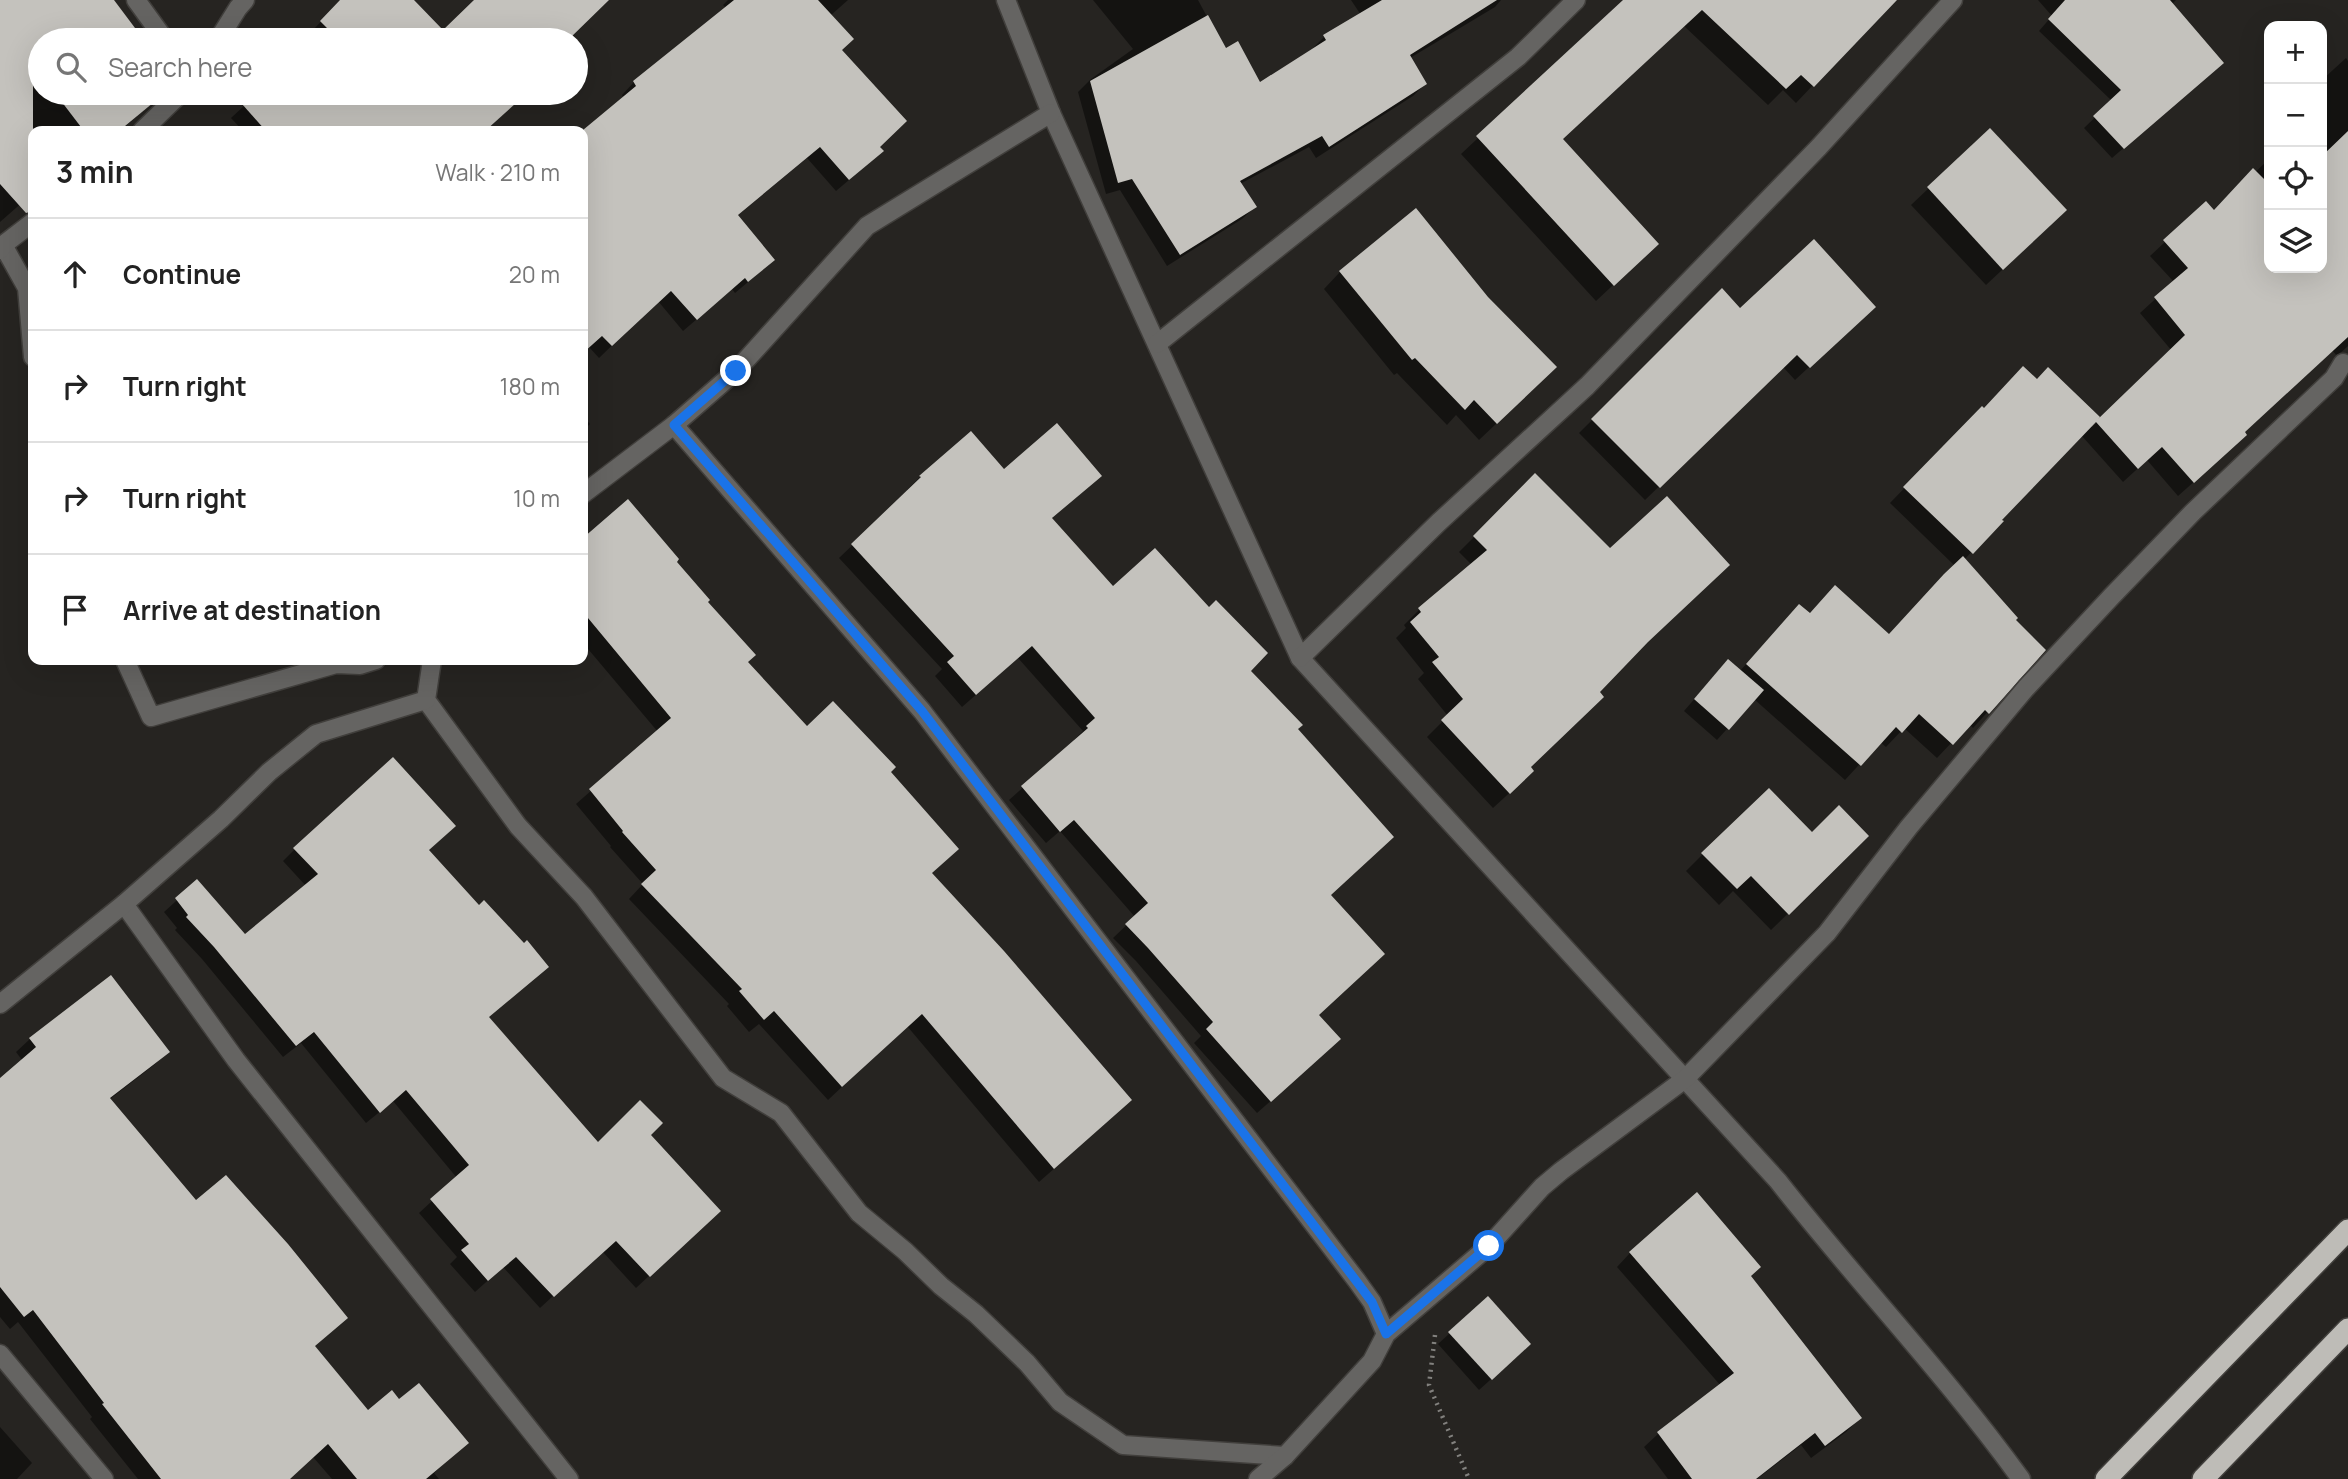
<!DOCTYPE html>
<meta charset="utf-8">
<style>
:root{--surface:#fff;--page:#f6f6f6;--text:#222;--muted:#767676;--line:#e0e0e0}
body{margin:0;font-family:Manrope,sans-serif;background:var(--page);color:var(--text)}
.controls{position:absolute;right:21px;top:21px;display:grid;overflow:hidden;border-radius:14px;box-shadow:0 7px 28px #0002}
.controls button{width:63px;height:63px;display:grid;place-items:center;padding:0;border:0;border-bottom:2px solid var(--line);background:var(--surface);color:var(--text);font:35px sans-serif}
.stop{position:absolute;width:21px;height:21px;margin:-16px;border:5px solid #1a73e8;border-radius:50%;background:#fff}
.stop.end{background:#1a73e8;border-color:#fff;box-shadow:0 2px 7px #0008}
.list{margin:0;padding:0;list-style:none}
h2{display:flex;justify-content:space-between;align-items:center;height:91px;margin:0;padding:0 28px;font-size:30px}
h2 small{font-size:23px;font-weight:400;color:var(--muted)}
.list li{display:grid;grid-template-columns:46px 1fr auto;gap:21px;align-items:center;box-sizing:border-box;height:112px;padding:0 28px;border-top:2px solid var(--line)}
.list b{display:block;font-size:26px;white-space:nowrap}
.list em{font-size:23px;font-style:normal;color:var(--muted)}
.icon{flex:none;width:38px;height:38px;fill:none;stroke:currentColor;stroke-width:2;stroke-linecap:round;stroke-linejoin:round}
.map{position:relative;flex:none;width:2348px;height:1479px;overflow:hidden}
.search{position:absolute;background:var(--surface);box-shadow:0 7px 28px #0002;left:28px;top:28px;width:560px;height:77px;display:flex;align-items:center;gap:18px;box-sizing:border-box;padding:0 24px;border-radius:38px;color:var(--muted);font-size:26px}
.panel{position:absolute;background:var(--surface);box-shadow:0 7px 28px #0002;left:28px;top:126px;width:560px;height:539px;border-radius:14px}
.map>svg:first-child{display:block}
.shadow{fill:#0007}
.building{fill:#c4c2bd}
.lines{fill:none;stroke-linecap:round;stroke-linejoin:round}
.street-casing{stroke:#413f3c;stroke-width:21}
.highway-casing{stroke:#413f3c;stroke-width:24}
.path{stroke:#82817e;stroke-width:4.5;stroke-dasharray:2 5;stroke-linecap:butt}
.street{stroke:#656462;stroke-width:18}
.highway{stroke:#bebcb7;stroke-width:21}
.route{stroke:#1a73e8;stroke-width:9}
</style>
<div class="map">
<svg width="2348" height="1479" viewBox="0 0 2348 1479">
<rect width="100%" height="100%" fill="#262421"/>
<!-- shadow -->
<g class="shadow">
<path d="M 0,0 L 102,0 L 121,13 L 142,40 L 40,40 L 40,93 L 164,93 L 120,131 L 33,131 L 33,193 L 0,222 Z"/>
<path d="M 342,0 L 411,0 L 443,32 L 476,0 L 608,0 L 566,40 L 561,38 L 560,40 L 315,40 L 309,34 Z"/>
<path d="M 728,0 L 848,0 L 830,16 L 840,50 L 878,147 L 869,163 L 836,191 L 807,158 L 737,216 L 760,272 L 735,293 L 732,289 L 683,331 L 658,301 L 599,358 L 589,347 L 583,352 L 583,132 L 624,98 L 622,95 L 634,82 L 726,8 L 723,5 Z"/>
<path d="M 1093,0 L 1198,0 L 1225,50 L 1259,85 L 1312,49 L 1324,37 L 1361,15 L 1351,0 L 1501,0 L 1495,7 L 1410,58 L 1425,84 L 1413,96 L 1316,158 L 1309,147 L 1240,184 L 1255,207 L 1242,219 L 1167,266 L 1120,190 L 1106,194 L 1078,92 L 1091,79 L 1133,49 Z"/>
<path d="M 1625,0 L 1894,0 L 1796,103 L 1783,90 L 1768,105 L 1684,26 L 1561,140 L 1640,260 L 1596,301 L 1461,154 Z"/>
<path d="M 2038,0 L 2176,0 L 2171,5 L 2211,73 L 2112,158 L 2084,128 L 2112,101 L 2039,31 L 2052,16 Z"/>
<path d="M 2346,58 L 2348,61 L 2348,346 L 2337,356 L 2332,350 L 2243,433 L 2231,449 L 2178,496 L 2147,460 L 2123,482 L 2081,435 L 1964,560 L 2013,620 L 2044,650 L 1973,728 L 1969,724 L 1937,758 L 1904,728 L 1886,747 L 1880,742 L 1845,780 L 1754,699 L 1717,740 L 1684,711 L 1717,673 L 1739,672 L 1785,621 L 1809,614 L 1835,587 L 1889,635 L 1955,566 L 1890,503 L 1982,408 L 2090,425 L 2092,427 L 2172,351 L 2140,313 L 2174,282 L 2150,256 L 2165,242 L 2214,212 L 2269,159 L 2269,268 L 2322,268 L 2322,80 Z"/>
<path d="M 258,93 L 525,93 L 484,131 L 243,131 L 231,118 Z"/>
<path d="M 1990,130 L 2048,227 L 1986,285 L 1911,205 Z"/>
<path d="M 1340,272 L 1538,384 L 1479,440 L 1456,415 L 1447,425 L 1397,373 L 1394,375 L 1324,289 Z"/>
<path d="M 1722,291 L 1740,310 L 1860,320 L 1795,380 L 1783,367 L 1645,500 L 1579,433 Z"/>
<path d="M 583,416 L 590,424 L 583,431 Z"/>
<path d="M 971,433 L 1003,471 L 1087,488 L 1051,519 L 1113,589 L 1249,671 L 1296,729 L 1329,895 L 1317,1015 L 1326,1052 L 1257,1113 L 1194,1043 L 1201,1036 L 1136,961 L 1113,938 L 1135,917 L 1060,831 L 1046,843 L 1009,800 L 1075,741 L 1074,740 L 1083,731 L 1018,658 L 962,707 L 935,676 L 942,669 L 839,558 L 909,491 L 907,490 L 920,477 Z"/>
<path d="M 1535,476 L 1637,651 L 1529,767 L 1517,786 L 1493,808 L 1427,737 L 1448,716 L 1418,679 L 1424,673 L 1396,638 L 1406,628 L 1404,625 L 1420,609 L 1472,565 L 1459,552 Z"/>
<path d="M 627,502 L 706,602 L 746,662 L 807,728 L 889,772 L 930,874 L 1116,1114 L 1039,1182 L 907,1026 L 828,1100 L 759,1024 L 749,1032 L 727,1006 L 729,1004 L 629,899 L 643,884 L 610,847 L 611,846 L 576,804 L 658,732 L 583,643 L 583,541 Z"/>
<path d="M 1812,835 L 1867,836 L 1771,930 L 1733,891 L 1719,905 L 1686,871 L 1703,854 Z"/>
<path d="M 295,849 L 427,850 L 535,979 L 487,1018 L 598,1145 L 649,1135 L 706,1223 L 636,1288 L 602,1251 L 540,1308 L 503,1267 L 475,1292 L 450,1264 L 457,1257 L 419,1213 L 457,1178 L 393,1101 L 366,1123 L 301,1043 L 283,1057 L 202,959 L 175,930 L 177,928 L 164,912 L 197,882 L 245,936 L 306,886 L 283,861 Z"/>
<path d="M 30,1039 L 167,1052 L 154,1065 L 110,1099 L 368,1412 L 399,1402 L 466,1443 L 434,1473 L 439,1479 L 332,1479 L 313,1457 L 289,1479 L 138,1479 L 90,1419 L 92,1417 L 18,1322 L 10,1329 L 0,1317 L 0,1080 L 22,1060 L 16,1052 Z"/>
<path d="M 1630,1253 L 1750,1276 L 1860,1418 L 1846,1432 L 1811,1458 L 1801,1445 L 1757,1479 L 1668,1479 L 1644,1447 L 1658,1434 L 1721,1386 L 1617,1267 Z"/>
<path d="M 1450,1333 L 1518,1355 L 1479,1390 L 1438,1344 Z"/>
<path d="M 0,1427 L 32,1463 L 17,1479 L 0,1479 Z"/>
</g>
<!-- building -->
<g class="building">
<path d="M 0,0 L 114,0 L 144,40 L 40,40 L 40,73 L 33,64 L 33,211 L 26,213 L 0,184 Z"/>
<path d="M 340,0 L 414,0 L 443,30 L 474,0 L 609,0 L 568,40 L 314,40 L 327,28 L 320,21 Z"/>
<path d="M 734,0 L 818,0 L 854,39 L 842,50 L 907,121 L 880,147 L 884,151 L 849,180 L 820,147 L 738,215 L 775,260 L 748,282 L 745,278 L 697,320 L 671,291 L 612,346 L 602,336 L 583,353 L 583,130 L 636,86 L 633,81 Z"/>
<path d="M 1382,0 L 1497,0 L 1410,55 L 1427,84 L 1329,147 L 1322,136 L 1240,181 L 1257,207 L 1180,255 L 1132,179 L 1118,183 L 1090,81 L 1208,15 L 1226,48 L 1238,41 L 1260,82 L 1326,40 L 1323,35 Z"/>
<path d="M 1623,0 L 1897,0 L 1814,87 L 1801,75 L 1786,89 L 1702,10 L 1563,139 L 1659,244 L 1614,286 L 1476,136 Z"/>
<path d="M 2065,0 L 2170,0 L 2224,63 L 2124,149 L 2093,116 L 2121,90 L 2048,19 Z"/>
<path d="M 55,93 L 165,93 L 119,131 L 84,131 Z"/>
<path d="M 255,93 L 527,93 L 485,131 L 266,131 L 242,104 Z"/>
<path d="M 1990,128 L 2067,210 L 2003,270 L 1927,187 Z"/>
<path d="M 2348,131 L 2348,337 L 2245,432 L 2247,435 L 2194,483 L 2162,447 L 2138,469 L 2096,422 L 2002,520 L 2004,521 L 1973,554 L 1903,487 L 1982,406 L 1984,408 L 2023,366 L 2037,379 L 2048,367 L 2100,417 L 2097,420 L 2185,335 L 2154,297 L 2188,268 L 2163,240 L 2206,201 L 2214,210 L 2253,168 L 2269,184 L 2269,268 L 2322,268 L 2322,156 Z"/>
<path d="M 1416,208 L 1488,297 L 1557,367 L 1497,424 L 1474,400 L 1465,410 L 1415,358 L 1412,360 L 1339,271 Z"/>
<path d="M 1814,239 L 1876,307 L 1810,368 L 1797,355 L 1660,488 L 1591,419 L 1722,288 L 1740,308 Z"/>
<path d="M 1057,423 L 1102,476 L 1052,518 L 1113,586 L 1155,548 L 1209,607 L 1216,600 L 1268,653 L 1251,671 L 1303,725 L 1298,729 L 1394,837 L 1331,895 L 1385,954 L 1319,1015 L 1341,1039 L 1271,1102 L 1206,1029 L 1213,1022 L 1148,948 L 1125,924 L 1148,903 L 1074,820 L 1060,832 L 1021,786 L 1088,728 L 1086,726 L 1095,718 L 1032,646 L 976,695 L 947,662 L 954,656 L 851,544 L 921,477 L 919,476 L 971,431 L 1004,469 Z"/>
<path d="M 1535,473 L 1610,548 L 1667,496 L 1730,565 L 1648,642 L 1600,692 L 1604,697 L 1531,767 L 1534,771 L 1510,794 L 1441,720 L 1463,699 L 1432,662 L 1439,657 L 1410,622 L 1421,612 L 1418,608 L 1487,550 L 1473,536 Z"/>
<path d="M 628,499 L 679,559 L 677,562 L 710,600 L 708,602 L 756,655 L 748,662 L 807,726 L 833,701 L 896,767 L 891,772 L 959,849 L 932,873 L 1004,951 L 1132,1100 L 1054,1169 L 922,1014 L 842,1087 L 774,1011 L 764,1020 L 739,991 L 742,989 L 641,884 L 656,870 L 622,832 L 623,831 L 589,789 L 671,718 L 583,612 L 583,538 Z"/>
<path d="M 1963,556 L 2018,618 L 2016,620 L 2046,650 L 1989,714 L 1985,710 L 1953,745 L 1919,714 L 1902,733 L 1896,727 L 1861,766 L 1746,664 L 1799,604 L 1810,613 L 1835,585 L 1889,634 L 1944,574 Z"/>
<path d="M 1728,659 L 1764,690 L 1729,730 L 1694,699 Z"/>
<path d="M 393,757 L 456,826 L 429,850 L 479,905 L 484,900 L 524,943 L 527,940 L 549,967 L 489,1017 L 598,1142 L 640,1100 L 663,1123 L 651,1135 L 721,1211 L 650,1277 L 616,1241 L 554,1297 L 516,1257 L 488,1281 L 461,1250 L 469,1244 L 430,1199 L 469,1165 L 406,1090 L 380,1113 L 314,1032 L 296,1046 L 214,947 L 186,917 L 188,915 L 175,898 L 197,879 L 245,934 L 318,874 L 293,848 Z"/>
<path d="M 1769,788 L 1812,832 L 1839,805 L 1869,836 L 1789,915 L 1751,876 L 1737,889 L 1701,853 Z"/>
<path d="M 111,975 L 170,1052 L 110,1098 L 196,1200 L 226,1175 L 288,1244 L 348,1318 L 315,1346 L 368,1410 L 392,1390 L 399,1399 L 419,1383 L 469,1443 L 426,1479 L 357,1479 L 328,1444 L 290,1479 L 161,1479 L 102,1404 L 104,1403 L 33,1310 L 24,1317 L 0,1287 L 0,1078 L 36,1047 L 29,1038 Z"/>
<path d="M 1697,1192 L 1761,1267 L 1751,1276 L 1862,1418 L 1825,1446 L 1815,1433 L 1756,1479 L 1692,1479 L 1657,1432 L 1734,1373 L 1629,1252 Z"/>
<path d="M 1488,1296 L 1531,1344 L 1492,1380 L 1448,1332 Z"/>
</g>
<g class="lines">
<!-- street casing -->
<g class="street-casing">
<g id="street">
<path d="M 136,0 L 165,40"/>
<path d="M 1006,0 L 1051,113 L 1300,658 L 1778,1181 C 1857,1282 1946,1375 2021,1479"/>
<path d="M 218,40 L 238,8 L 245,0"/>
<path d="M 142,131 L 181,93"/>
<path d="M 3,245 L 27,288 L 33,357"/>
<path d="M 0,250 L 3,245 L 33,222"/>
<path d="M 1157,344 L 1518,57 L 1576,0"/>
<path d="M 674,425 L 922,711 L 1357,1281 L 1372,1302 L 1386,1334"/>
<path d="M 583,494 L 674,425 L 736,371 L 867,226 L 1051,113"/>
<path d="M 1300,658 L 1439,522 L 1587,386 L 1819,147 L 1953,0"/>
<path d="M 125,660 L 151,717 L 336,664 L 360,665 L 376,660"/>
<path d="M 432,660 L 426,700 L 518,826 L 584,897 L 723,1078 L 781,1113 L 859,1213 L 905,1251 L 941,1286 L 976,1314 L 1027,1363 L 1060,1402 L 1123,1445 L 1285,1456"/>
<path d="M 124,904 L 236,1060 L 569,1479"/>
<path d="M 0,1004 L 124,904 L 221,819 L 269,772 L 316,734 L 426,700"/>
<path d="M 0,1354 L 104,1479"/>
<path d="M 1258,1479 L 1285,1456 L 1372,1361 L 1386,1334 L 1489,1246 L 1542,1187 L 1561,1171 L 1685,1079 L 1827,933 L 1909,827 L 2026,688 L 2111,597 L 2193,512 L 2334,378 L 2343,363"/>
</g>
</g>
<!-- highway casing -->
<g class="highway-casing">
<g id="highway">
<path d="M 2106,1479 L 2348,1230"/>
<path d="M 2203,1479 L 2348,1329"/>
</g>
</g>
<!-- path -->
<path class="path" d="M 1435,1335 L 1429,1385 L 1469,1479"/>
<!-- street -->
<use href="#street" class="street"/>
<!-- highway -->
<use href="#highway" class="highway"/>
</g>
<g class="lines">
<!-- route -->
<path class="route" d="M 736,371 L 674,425 L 922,711 L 1357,1282 L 1372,1302 L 1386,1334 L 1489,1246"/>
</g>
</svg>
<div class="controls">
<button>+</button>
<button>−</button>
<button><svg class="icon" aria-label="locate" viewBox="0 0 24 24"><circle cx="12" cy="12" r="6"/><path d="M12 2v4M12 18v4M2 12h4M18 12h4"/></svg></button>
<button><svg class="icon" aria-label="layers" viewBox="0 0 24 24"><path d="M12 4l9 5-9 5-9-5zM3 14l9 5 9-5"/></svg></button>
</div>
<div class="stop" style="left:1489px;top:1246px"></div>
<div class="stop end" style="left:736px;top:371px"></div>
<div class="search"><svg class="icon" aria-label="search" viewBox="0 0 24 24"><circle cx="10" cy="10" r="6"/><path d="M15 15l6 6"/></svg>Search here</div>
<section class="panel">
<h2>3 min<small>Walk · 210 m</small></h2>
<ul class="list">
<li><svg class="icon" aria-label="ahead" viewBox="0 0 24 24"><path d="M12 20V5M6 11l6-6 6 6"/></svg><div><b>Continue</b></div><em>20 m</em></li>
<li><svg class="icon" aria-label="right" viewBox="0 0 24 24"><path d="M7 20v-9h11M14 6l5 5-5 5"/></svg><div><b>Turn right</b></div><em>180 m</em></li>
<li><svg class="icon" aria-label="right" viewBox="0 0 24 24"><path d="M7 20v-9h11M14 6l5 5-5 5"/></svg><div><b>Turn right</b></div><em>10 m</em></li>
<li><svg class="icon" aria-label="arrive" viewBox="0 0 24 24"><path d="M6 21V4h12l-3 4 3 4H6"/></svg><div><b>Arrive at destination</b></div></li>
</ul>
</section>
</div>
